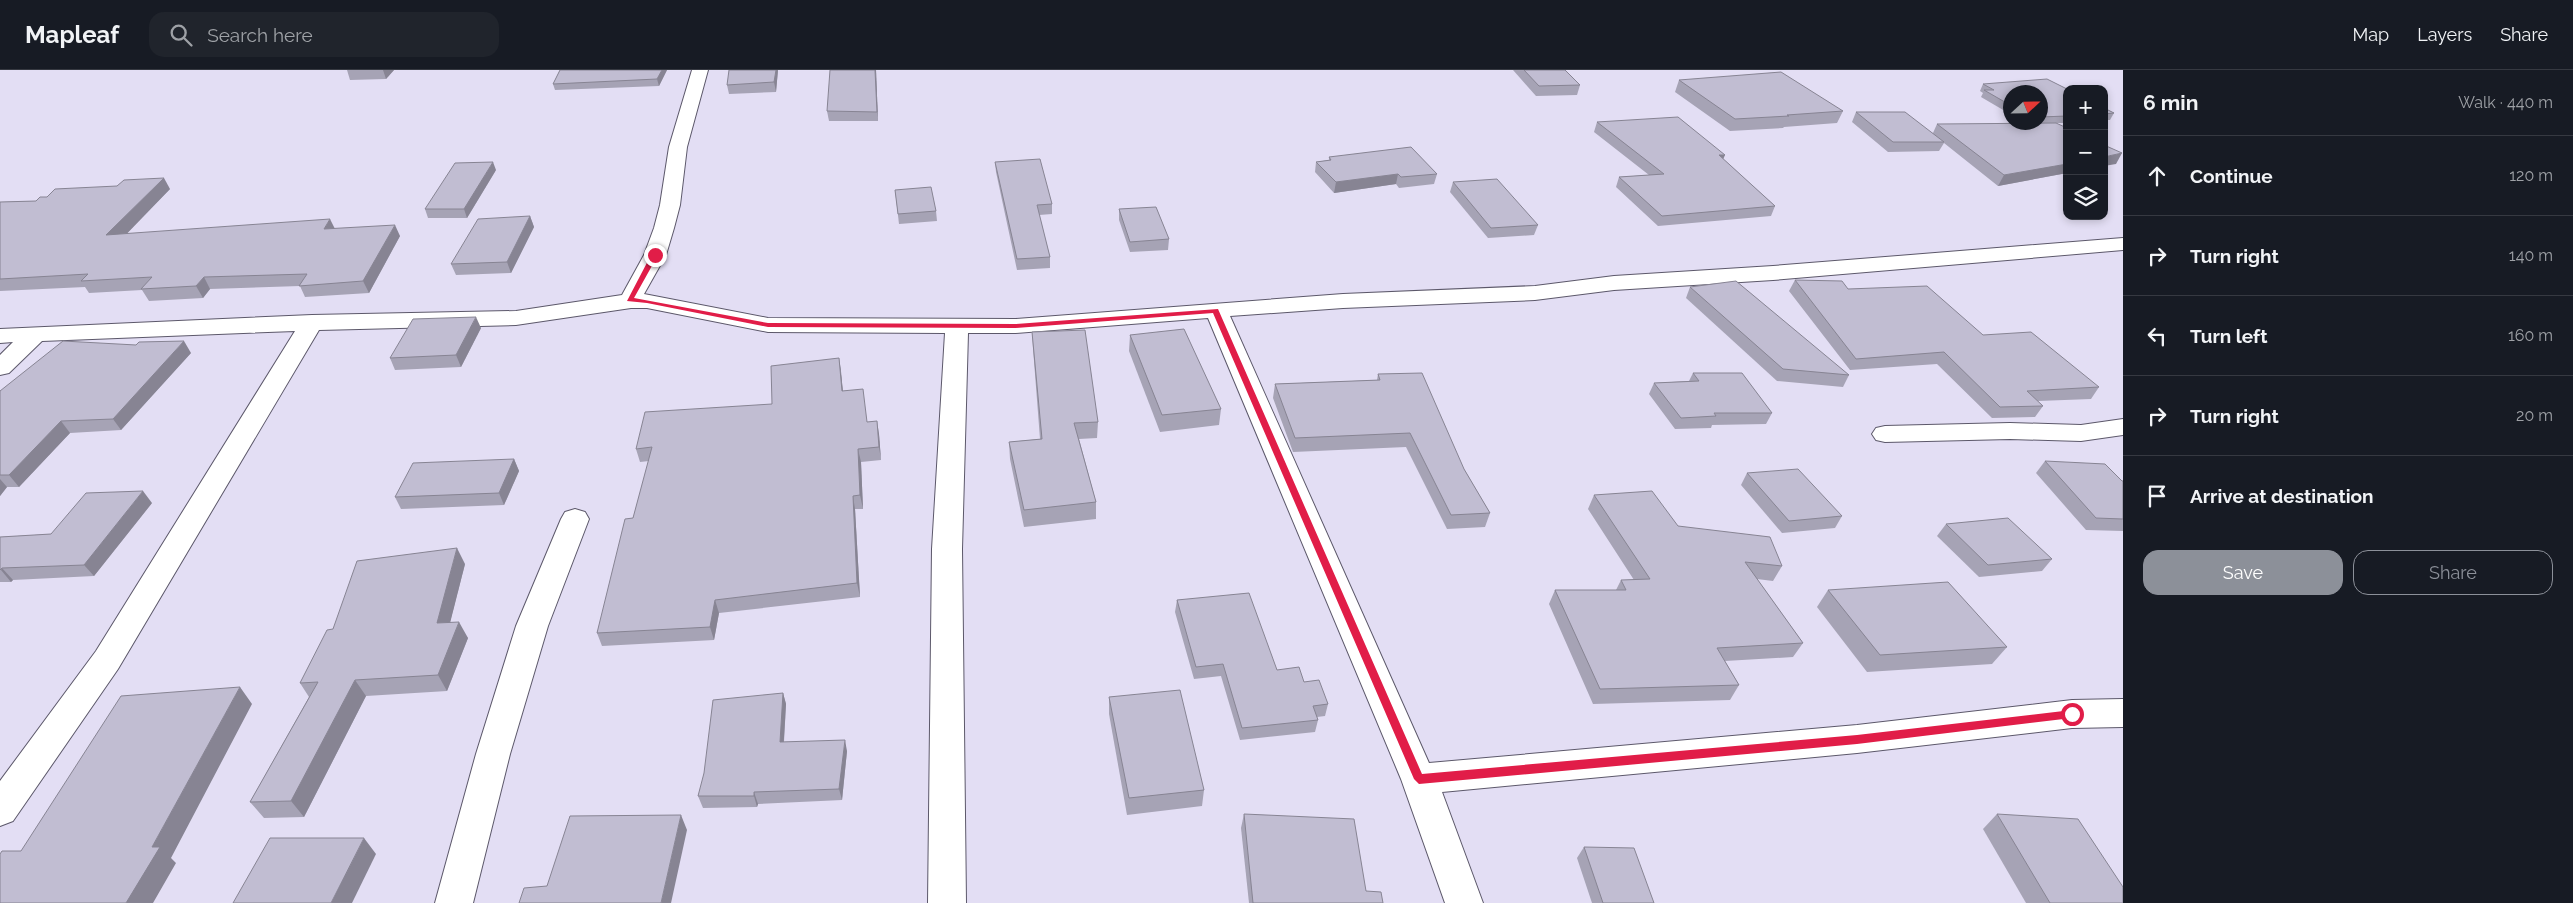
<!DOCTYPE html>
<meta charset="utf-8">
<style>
:root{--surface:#171b24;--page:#20242c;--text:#f1f3f6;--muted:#9ea1a6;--line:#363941;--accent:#8c9099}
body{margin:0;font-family:Raleway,sans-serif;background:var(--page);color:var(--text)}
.controls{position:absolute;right:15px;top:15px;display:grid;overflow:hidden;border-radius:10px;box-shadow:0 2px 8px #0003}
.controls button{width:45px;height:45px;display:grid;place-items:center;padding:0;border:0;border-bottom:1px solid var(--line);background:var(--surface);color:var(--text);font:25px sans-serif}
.compass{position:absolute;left:2003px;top:15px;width:45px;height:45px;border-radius:50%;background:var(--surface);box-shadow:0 2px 8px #0003;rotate:68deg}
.stop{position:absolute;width:15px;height:15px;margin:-11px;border:4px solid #e11d48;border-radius:50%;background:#fff}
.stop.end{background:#e11d48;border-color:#fff;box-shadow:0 1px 5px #0008}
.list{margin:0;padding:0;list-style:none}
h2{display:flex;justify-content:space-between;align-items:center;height:65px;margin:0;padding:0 20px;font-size:21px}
h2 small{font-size:16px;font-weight:400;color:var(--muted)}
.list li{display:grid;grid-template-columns:32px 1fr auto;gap:15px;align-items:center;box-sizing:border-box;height:80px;padding:0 20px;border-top:1px solid var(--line)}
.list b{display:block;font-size:19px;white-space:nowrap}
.list em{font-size:16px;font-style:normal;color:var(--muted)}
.actions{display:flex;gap:10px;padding:15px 20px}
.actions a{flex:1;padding:11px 0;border:1px solid var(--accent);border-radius:15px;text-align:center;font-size:18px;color:var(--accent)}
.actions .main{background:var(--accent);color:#fff}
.icon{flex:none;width:28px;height:28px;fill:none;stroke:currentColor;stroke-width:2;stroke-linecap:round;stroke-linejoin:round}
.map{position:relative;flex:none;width:2123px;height:833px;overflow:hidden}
header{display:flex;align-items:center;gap:30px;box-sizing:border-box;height:70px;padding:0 25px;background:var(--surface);border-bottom:1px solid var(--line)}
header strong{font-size:24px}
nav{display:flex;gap:28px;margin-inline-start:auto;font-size:18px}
.search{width:350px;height:45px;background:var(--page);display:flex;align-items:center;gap:12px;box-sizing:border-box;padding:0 18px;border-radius:15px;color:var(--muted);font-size:19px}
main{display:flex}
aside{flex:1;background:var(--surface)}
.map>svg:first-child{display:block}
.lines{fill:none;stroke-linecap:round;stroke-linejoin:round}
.minor-casing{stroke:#5c586a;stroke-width:2}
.minor{fill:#fff;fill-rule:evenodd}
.wall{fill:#a6a3b5}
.shaded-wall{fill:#878493}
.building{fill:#c1bdd2;stroke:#878493}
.route{fill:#e11d48}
</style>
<header>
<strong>Mapleaf</strong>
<div class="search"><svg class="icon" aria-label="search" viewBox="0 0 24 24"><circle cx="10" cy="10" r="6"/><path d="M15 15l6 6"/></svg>Search here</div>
<nav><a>Map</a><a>Layers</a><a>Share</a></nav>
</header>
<main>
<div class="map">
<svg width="2123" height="833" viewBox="0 0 2123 833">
<rect width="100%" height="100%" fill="#e3def4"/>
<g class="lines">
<!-- minor casing -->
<g class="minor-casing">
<g id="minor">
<path d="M 692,0 L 708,0 L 687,77 L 680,135 L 674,158 L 666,185 L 644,224 L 768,248 L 1016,249 L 1343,224 L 1535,216 L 1614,206 L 1773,196 L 2123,168 L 2123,180 L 1773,210 L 1614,220 L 1535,230 L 1343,238 L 1230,246 L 1429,693 L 1857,655 L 2072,630 L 2123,629 L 2123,657 L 2072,658 L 1857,683 L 1442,722 L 1483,833 L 1445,833 L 1401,709 L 1208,248 L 1016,263 L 968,263 L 962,479 L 966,833 L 928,833 L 932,479 L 945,263 L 768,262 L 647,238 L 631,238 L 516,255 L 319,260 L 118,599 L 13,751 L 0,756 L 0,711 L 96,581 L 295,261 L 42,271 L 9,303 L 0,305 L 0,285 L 13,272 L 0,273 L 0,259 L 312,245 L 516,241 L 622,225 L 644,185 L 654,158 L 660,135 L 669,77 Z"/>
<path d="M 2123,349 L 2123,365 L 2081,371 L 2010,369 L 1885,372 L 1876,370 L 1872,364 L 1876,358 L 1885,356 L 2010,353 L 2081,355 Z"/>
<path d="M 575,439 L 585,442 L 589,449 L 548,556 L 510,684 L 473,833 L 435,833 L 476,684 L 516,556 L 561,449 L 565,442 Z"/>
</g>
</g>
<!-- minor -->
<use href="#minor" class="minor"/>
</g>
<!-- wall -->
<g class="wall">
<path d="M 347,0 L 394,0 L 386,9 L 350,10 Z"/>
<path d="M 560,0 L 667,0 L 659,16 L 555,20 L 553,14 Z"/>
<path d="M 778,0 L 776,22 L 729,24 L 727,15 Z"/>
<path d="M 876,0 L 878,51 L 829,51 L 827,41 Z"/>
<path d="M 1513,0 L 1565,0 L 1580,15 L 1577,25 L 1536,26 Z"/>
<path d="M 1679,10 L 1843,41 L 1837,53 L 1784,57 L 1783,58 L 1730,61 L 1675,22 Z"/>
<path d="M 1983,14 L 2067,19 L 2067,53 L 2051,53 L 2067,58 L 2067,103 L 1998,116 L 1944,73 L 1939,81 L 1888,82 L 1852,52 L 1856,42 L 1933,63 L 1937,54 L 2027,54 L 2025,52 L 2040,52 L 2040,22 L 2010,22 L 2010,44 L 1981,27 L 1983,23 L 1980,21 Z"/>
<path d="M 2104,38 L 2114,43 L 2110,50 L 2104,50 Z"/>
<path d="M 1597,52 L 1723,89 L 1775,136 L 1771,146 L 1658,156 L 1616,117 L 1619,107 L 1649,105 L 1594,62 Z"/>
<path d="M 1329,87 L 1437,104 L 1434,114 L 1399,118 L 1396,114 L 1334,123 L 1315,102 L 1316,92 L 1329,90 Z"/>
<path d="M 995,92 L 1052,134 L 1052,144 L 1039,145 L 1050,187 L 1050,198 L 1017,200 L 996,102 Z"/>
<path d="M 496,100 L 467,148 L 428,148 L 425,139 Z"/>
<path d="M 1453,112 L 1538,155 L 1534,165 L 1488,168 L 1450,122 Z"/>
<path d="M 170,119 L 126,164 L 335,159 L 400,166 L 369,223 L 305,227 L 300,216 L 210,219 L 203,228 L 149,231 L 142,220 L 89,223 L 85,217 L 0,221 L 0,132 L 36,131 Z"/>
<path d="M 895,120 L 936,141 L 937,151 L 899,154 Z"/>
<path d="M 1119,139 L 1169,169 L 1168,180 L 1130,182 L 1119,150 Z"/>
<path d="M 530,146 L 534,157 L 511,203 L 456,205 L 451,194 Z"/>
<path d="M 1795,210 L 1848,219 L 1983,265 L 2099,317 L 2091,329 L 2038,331 L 2043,336 L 2035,347 L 1992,348 L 1937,294 L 1850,300 L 1789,221 Z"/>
<path d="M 1690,217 L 1849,305 L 1843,317 L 1777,311 L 1686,228 Z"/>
<path d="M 481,258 L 461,297 L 395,300 L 390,288 Z"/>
<path d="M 1032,262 L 1098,352 L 1097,368 L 1079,369 L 1096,432 L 1096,449 L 1024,457 L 1010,389 L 1009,372 L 1040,369 L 1033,278 Z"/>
<path d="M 1130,265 L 1221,339 L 1219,355 L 1160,362 L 1129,281 Z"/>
<path d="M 191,283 L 121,360 L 70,363 L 19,417 L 7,417 L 0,426 L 0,321 Z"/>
<path d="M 839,288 L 843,321 L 867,352 L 879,364 L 881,390 L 861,392 L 863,439 L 855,439 L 860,527 L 719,543 L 714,570 L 602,576 L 597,563 L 633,448 L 649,391 L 640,392 L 636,379 L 772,334 Z"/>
<path d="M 1693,303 L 1772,343 L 1766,354 L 1712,355 L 1711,358 L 1675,359 L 1649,324 L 1654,313 L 1689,311 Z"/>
<path d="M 1378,304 L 1464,399 L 1490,443 L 1485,457 L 1447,459 L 1406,377 L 1293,382 L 1273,328 L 1275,314 L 1377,310 Z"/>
<path d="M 514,389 L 519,401 L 504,435 L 401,439 L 395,427 Z"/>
<path d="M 2045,391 L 2123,411 L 2123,461 L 2086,460 L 2036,403 Z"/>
<path d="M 1747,403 L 1842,446 L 1835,458 L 1782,463 L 1741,415 Z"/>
<path d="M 1594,425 L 1782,496 L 1773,511 L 1757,509 L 1803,573 L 1793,587 L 1725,591 L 1739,615 L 1730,630 L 1593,634 L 1549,534 L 1555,520 L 1616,520 L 1621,510 L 1634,510 L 1588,439 Z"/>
<path d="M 152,433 L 94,506 L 13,510 L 11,512 L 0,512 L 0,467 L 51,464 Z"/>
<path d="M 1946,454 L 2052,489 L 2042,501 L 1979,507 L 1937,466 Z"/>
<path d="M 465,494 L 450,552 L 468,568 L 447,621 L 366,626 L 304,747 L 264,748 L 250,732 L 309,627 L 300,613 L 333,559 Z"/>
<path d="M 1828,520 L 2007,577 L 1992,594 L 1867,602 L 1817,537 Z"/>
<path d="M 1177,530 L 1277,600 L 1304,612 L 1328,634 L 1325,646 L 1317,647 L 1318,650 L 1315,662 L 1240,670 L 1221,606 L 1194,609 L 1175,542 Z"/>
<path d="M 783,623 L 786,634 L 784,672 L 847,681 L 842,730 L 758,734 L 757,737 L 703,738 L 698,726 Z"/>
<path d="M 1109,627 L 1204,720 L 1202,736 L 1127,745 L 1109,644 Z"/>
<path d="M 1244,744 L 1366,821 L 1383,833 L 1249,833 L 1241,758 Z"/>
<path d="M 1997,744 L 2123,833 L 2026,833 L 1983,759 Z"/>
<path d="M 1584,777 L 1654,833 L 1592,833 L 1577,788 Z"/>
</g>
<!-- shaded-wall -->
<g class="shaded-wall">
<path d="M 383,0 L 394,0 L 386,9 Z"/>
<path d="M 662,0 L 667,0 L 659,16 L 657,9 Z"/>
<path d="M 776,0 L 778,0 L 776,22 L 774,12 Z"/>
<path d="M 875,0 L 876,0 L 878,51 L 877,42 Z"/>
<path d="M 2122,83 L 2116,94 L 2104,96 L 2104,87 Z"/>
<path d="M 1719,85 L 1725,85 L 1721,94 Z"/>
<path d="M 493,92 L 496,100 L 467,148 L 464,139 Z"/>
<path d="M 2067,94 L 2067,103 L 1998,116 L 2004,105 Z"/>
<path d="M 1398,104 L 1396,114 L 1334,123 L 1336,112 Z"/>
<path d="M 164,108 L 170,119 L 114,177 L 106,165 Z"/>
<path d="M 530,146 L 534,157 L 511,203 L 507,192 Z"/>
<path d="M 330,149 L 336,161 L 324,159 Z"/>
<path d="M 395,155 L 400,166 L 369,223 L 363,211 Z"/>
<path d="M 204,207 L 210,219 L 203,228 L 196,216 Z"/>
<path d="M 476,247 L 481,258 L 461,297 L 456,285 Z"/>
<path d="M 184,271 L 191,283 L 121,360 L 113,349 Z"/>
<path d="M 839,288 L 841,301 L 844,334 L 842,321 Z"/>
<path d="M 61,351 L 70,363 L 19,417 L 9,405 Z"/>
<path d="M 877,351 L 879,364 L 881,390 L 879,377 Z"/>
<path d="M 858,379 L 861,392 L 863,439 L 860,425 Z"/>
<path d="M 514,389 L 519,401 L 504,435 L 499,423 Z"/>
<path d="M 0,409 L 7,417 L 0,426 Z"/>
<path d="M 143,421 L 152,433 L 94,506 L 84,495 Z"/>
<path d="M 853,426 L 855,439 L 860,527 L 857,513 Z"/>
<path d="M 457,478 L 465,494 L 446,569 L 437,553 Z"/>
<path d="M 2,498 L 13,510 L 11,512 L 1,500 Z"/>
<path d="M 715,530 L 719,543 L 714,570 L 710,557 Z"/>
<path d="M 459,552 L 468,568 L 447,621 L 438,605 Z"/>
<path d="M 355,610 L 366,626 L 304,747 L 291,731 Z"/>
<path d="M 240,617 L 252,634 L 171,788 L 176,793 L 153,833 L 126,833 L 152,777 Z"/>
<path d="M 783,623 L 786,634 L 783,684 L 780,672 Z"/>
<path d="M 845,670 L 847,681 L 842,730 L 839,719 Z"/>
<path d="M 754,722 L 758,734 L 757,737 L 754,726 Z"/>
<path d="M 681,745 L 687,760 L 671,833 L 661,833 Z"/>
<path d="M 364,768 L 376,784 L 352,833 L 331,833 Z"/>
</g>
<!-- building -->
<g class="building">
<path d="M 560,0 L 662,0 L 657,9 L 553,14 Z"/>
<path d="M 729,0 L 776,0 L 774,12 L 727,15 Z"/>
<path d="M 830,0 L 875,0 L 877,42 L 827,41 Z"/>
<path d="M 1524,0 L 1565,0 L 1580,15 L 1539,16 Z"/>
<path d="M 1781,2 L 1843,41 L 1787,45 L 1789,46 L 1735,49 L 1679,10 Z"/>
<path d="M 2047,9 L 2067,19 L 2067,46 L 2040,47 L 2040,22 L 2010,22 L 2010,35 L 1984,20 L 1994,20 L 1983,14 Z"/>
<path d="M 2104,38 L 2114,43 L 2104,44 Z"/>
<path d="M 1856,42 L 1905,42 L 1944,72 L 1893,72 Z"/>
<path d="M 1678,47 L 1725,85 L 1719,85 L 1775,136 L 1662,146 L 1619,107 L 1664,104 L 1597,52 Z"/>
<path d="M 2056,53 L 2067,58 L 2067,94 L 2004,105 L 1937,54 Z"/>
<path d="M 2104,75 L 2122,83 L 2104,87 Z"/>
<path d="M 1411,77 L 1437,104 L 1401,107 L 1398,104 L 1336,112 L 1316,92 L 1331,90 L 1329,87 Z"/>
<path d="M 1040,89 L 1052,134 L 1037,135 L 1050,187 L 1017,189 L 995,92 Z"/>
<path d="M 493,92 L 464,139 L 425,139 L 455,93 Z"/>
<path d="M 164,108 L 106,165 L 330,149 L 324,159 L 395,155 L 363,211 L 299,216 L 307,204 L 204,207 L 196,216 L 141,219 L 152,207 L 81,211 L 88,204 L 0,209 L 0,132 L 36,131 L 40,127 L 47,127 L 55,119 L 117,116 L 124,110 Z"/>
<path d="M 1497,109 L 1538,155 L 1491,158 L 1453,112 Z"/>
<path d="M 931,117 L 936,141 L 898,144 L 895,120 Z"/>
<path d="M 1156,137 L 1169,169 L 1130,172 L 1119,139 Z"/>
<path d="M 530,146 L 507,192 L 451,194 L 478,149 Z"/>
<path d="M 1795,210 L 1842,211 L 1848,219 L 1927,216 L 1983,265 L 2031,262 L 2099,317 L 2027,321 L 2043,336 L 2000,337 L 1944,282 L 1856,289 Z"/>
<path d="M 1736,211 L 1849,305 L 1783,299 L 1690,217 Z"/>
<path d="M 476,247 L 456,285 L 390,288 L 413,249 Z"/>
<path d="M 1184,259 L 1221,339 L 1162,345 L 1130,265 Z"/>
<path d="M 1085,260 L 1098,352 L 1074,353 L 1096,432 L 1024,440 L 1009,372 L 1042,369 L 1032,262 Z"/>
<path d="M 63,271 L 136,275 L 139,272 L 184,271 L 113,349 L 61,351 L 9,405 L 0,405 L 0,321 Z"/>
<path d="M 839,288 L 842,321 L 863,319 L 867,352 L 877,351 L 879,377 L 858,379 L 860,425 L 853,426 L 857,513 L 715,530 L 710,557 L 597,563 L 625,449 L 633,448 L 652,377 L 636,379 L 645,342 L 772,334 L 771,296 Z"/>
<path d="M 1422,303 L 1464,399 L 1490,443 L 1451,445 L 1410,363 L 1295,368 L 1275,314 L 1380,310 L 1378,304 Z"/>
<path d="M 1693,303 L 1742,303 L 1772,343 L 1714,343 L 1716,346 L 1681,348 L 1654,313 L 1699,311 Z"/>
<path d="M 514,389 L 499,423 L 395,427 L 413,393 Z"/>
<path d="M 2045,391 L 2105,394 L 2122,411 L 2123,411 L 2123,449 L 2096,448 Z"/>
<path d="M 1798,399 L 1842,446 L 1789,451 L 1747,403 Z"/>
<path d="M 143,421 L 84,495 L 2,498 L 0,500 L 0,467 L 51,464 L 86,423 Z"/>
<path d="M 1652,421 L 1678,456 L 1770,467 L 1782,496 L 1745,492 L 1803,573 L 1717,578 L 1739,615 L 1600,619 L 1555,520 L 1626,520 L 1621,510 L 1650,509 L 1594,425 Z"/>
<path d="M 2008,448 L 2052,489 L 1988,495 L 1946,454 Z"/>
<path d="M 457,478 L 437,553 L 459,552 L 438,605 L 355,610 L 291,731 L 250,732 L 318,612 L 300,613 L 327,560 L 333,559 L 357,491 Z"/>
<path d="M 1948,512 L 2007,577 L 1880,585 L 1828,520 Z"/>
<path d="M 1249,523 L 1277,600 L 1299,597 L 1304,612 L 1319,610 L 1328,634 L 1313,636 L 1318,650 L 1242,658 L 1223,594 L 1196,597 L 1177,530 Z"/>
<path d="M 240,617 L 152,777 L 160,777 L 126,833 L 0,833 L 0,784 L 2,781 L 21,781 L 121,626 Z"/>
<path d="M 1180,620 L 1204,720 L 1129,728 L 1109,627 Z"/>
<path d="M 783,623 L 780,672 L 845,670 L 839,719 L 754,722 L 754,726 L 698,726 L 704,703 L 713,630 Z"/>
<path d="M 1244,744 L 1354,749 L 1366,821 L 1381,822 L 1383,833 L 1253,833 Z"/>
<path d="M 1997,744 L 2078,749 L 2123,817 L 2123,833 L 2050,833 Z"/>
<path d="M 681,745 L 661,833 L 519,833 L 524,818 L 547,816 L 570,746 Z"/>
<path d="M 270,768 L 364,768 L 331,833 L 233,833 Z"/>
<path d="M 1584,777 L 1634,778 L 1654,833 L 1603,833 Z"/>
</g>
<!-- route -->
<path class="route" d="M 655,183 L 658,185 L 634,228 L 768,253 L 1016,254 L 1218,239 L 1422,704 L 1857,665 L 2072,640 L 2077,644 L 2072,648 L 1857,674 L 1419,714 L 1414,709 L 1213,243 L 1016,258 L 768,257 L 647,233 L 627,231 L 651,185 Z"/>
</svg>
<div class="controls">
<button>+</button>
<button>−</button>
<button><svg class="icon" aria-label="layers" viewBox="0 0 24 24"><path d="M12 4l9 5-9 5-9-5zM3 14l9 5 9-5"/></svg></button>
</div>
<svg class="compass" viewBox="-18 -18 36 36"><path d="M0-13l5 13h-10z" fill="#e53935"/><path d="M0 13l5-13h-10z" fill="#9ea1a6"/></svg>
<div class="stop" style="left:2072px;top:644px"></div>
<div class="stop end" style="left:655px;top:185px"></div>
</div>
<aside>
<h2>6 min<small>Walk · 440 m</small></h2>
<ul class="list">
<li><svg class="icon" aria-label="ahead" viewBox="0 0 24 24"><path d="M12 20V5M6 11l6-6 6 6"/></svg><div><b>Continue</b></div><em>120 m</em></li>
<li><svg class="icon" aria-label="right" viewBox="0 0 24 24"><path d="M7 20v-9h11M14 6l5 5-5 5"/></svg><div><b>Turn right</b></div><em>140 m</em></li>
<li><svg class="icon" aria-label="left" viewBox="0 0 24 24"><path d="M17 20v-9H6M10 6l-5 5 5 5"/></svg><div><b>Turn left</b></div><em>160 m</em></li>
<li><svg class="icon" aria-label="right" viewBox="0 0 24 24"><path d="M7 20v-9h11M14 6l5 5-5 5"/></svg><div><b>Turn right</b></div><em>20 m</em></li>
<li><svg class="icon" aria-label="arrive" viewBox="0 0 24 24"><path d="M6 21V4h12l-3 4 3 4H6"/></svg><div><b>Arrive at destination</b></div></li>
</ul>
<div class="actions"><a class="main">Save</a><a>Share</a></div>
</aside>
</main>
